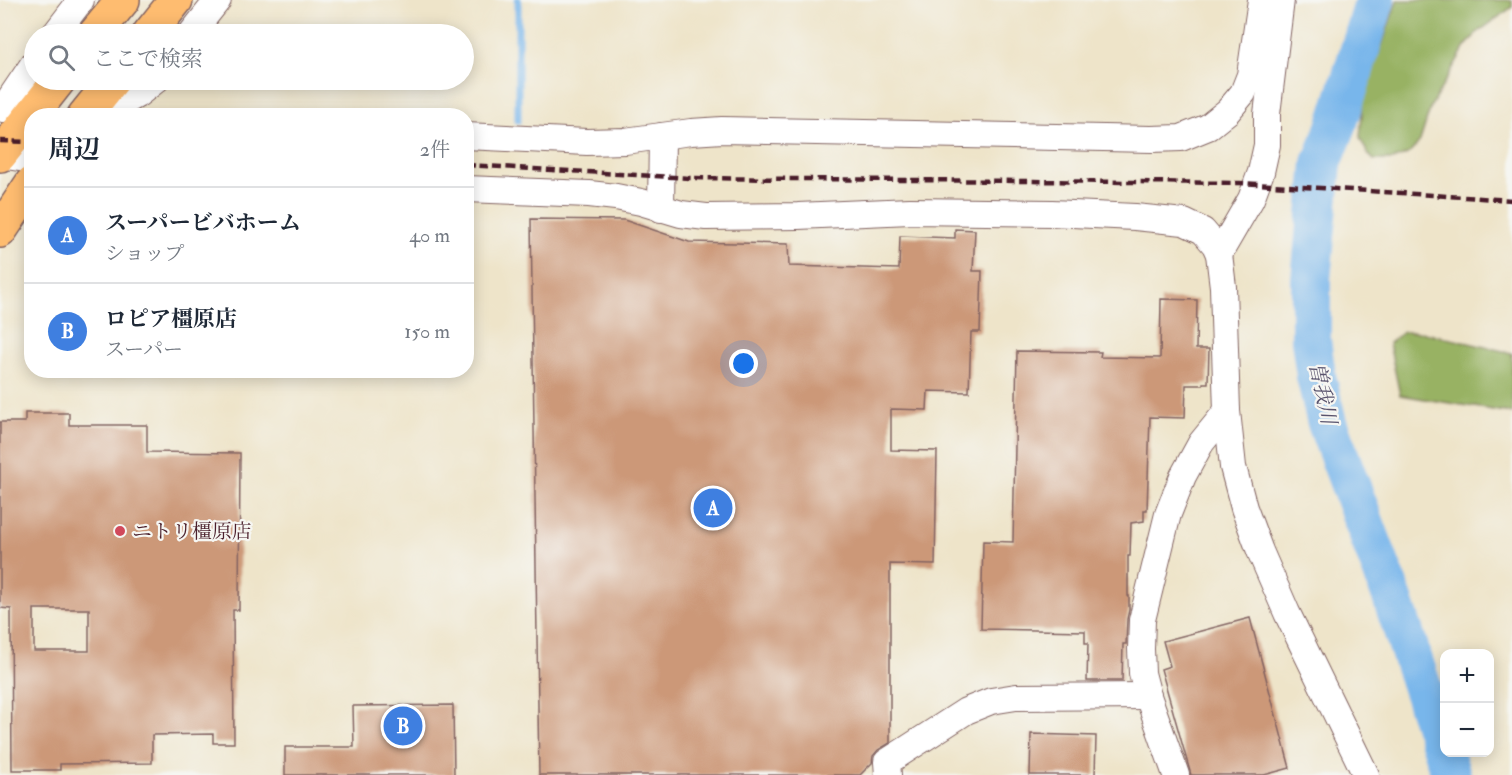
<!DOCTYPE html>
<html lang="ja">
<meta charset="utf-8">
<style>
:root{--surface:#fff;--page:#f6f6f7;--text:#1f2937;--muted:#747a83;--line:#e0e1e3;--accent:#d1495b}
body{margin:0;font-family:"IM FELL Double Pica","Noto Serif JP",serif;background:var(--page);color:var(--text)}
.controls{position:absolute;right:18px;bottom:18px;display:grid;overflow:hidden;border-radius:12px;box-shadow:0 3px 15px #0003}
.controls button{width:54px;height:54px;display:grid;place-items:center;padding:0;border:0;border-bottom:2px solid var(--line);background:var(--surface);color:var(--text);font:30px sans-serif}
.you{position:absolute;left:744px;top:364px;width:21px;height:21px;margin:-15px;border:4px solid #fff;border-radius:50%;background:#1a73e8;box-shadow:0 0 0 9px #1a73e833}
.badge{display:grid;place-items:center;width:39px;height:39px;border-radius:50%;background:var(--accent);color:#fff;font-size:20px;font-weight:700}
.pin{position:absolute;translate:-50% -50%;border:3px solid #fff;box-shadow:0 2px 6px #0006}
.list{margin:0;padding:0;list-style:none}
h2{display:flex;justify-content:space-between;align-items:center;height:78px;margin:0;padding:0 24px;font-size:26px}
h2 small{font-size:20px;font-weight:400;color:var(--muted)}
.list li{display:grid;grid-template-columns:39px 1fr auto;gap:18px;align-items:center;box-sizing:border-box;height:96px;padding:0 24px;border-top:2px solid var(--line)}
.list b{display:block;font-size:22px;white-space:nowrap}
.list p{margin:0;font-size:20px;white-space:nowrap;color:var(--muted)}
.list em{font-size:20px;font-style:normal;color:var(--muted)}
.icon{flex:none;width:33px;height:33px;fill:none;stroke:currentColor;stroke-width:2;stroke-linecap:round;stroke-linejoin:round}
.map{position:relative;flex:none;width:1512px;height:775px;overflow:hidden}
.search{position:absolute;background:var(--surface);box-shadow:0 3px 15px #0003;left:24px;top:24px;width:450px;height:66px;display:flex;align-items:center;gap:15px;box-sizing:border-box;padding:0 21px;border-radius:33px;color:var(--muted);font-size:22px}
.panel{position:absolute;background:var(--surface);box-shadow:0 3px 15px #0003;left:24px;top:108px;width:450px;height:270px;border-radius:24px}
.map>svg:first-child{display:block}
.forest{fill:#98b264;stroke:#716848;stroke-width:1.5}
.lines{fill:none;stroke-linecap:round;stroke-linejoin:round}
.stream{stroke:#78b6eb;stroke-width:7}
.river{stroke:#78b6eb;stroke-width:40}
.building{fill:#cc9878;fill-rule:evenodd}
.minor-casing{stroke:#836462;stroke-width:28}
.highway-casing{stroke:#836462;stroke-width:36}
.minor{stroke:#fff;stroke-width:26}
.highway{stroke:#febc70;stroke-width:33}
.rail{stroke:#4a1f2b;stroke-width:4.5;stroke-dasharray:9 4.5;stroke-linecap:butt}
.poi-dot{fill:#d1495b;stroke:#f6f6f2;stroke-width:2}
.labels{text-anchor:middle;stroke-width:4.5;stroke-linejoin:round;paint-order:stroke}
.poi-label{font-size:20px;fill:#4a1f2b;stroke:#f6f6f2;text-anchor:start}
.water-label{font-size:21px;font-style:italic;fill:#5a546e;stroke:#f6f6f2}
</style>
<div class="map">
<svg width="1512" height="775" viewBox="0 0 1512 775">
<rect width="100%" height="100%" fill="#f6f6f2"/>
<filter id="ink" filterUnits="userSpaceOnUse"><feTurbulence type="fractalNoise" baseFrequency=".0167" numOctaves="2"/><feDisplacementMap in="SourceGraphic" scale="12" xChannelSelector="R" yChannelSelector="G"/><feConvolveMatrix kernelMatrix="1 2 1 2 8 2 1 2 1" color-interpolation-filters="sRGB"/></filter>
<filter id="wash" filterUnits="userSpaceOnUse"><feTurbulence type="fractalNoise" baseFrequency=".008" numOctaves="4" result="noise"/><feDisplacementMap in="SourceGraphic" scale="24" xChannelSelector="R" yChannelSelector="G"/><feGaussianBlur stdDeviation="1.35" result="paint"/><feColorMatrix in="noise" values="0 0 0 0 0 0 0 0 0 0 0 0 0 0 0 0 0 1.4 0 .05"/><feComposite in="paint" operator="in"/></filter>
<g filter="url(#wash)">
<rect width="100%" height="100%" fill="#eee4c9"/>
<!-- forest -->
<g class="forest">
<path d="M 1397,0 L 1512,0 L 1512,7 L 1477,33 L 1465,47 L 1431,106 L 1420,141 L 1410,153 L 1393,160 L 1374,160 L 1368,154 L 1360,138 L 1363,101 Z"/>
<path d="M 1403,332 L 1421,332 L 1512,353 L 1512,413 L 1400,395 L 1389,343 Z"/>
</g>
<g class="lines">
<!-- stream -->
<path class="stream" d="M 518,0 L 518,120"/>
<!-- river -->
<path class="river" d="M 1375,0 L 1337,125 L 1322,163 L 1311,279 L 1311,340 L 1316,376 L 1327,423 L 1392,597 L 1451,775"/>
</g>
<g id="blocks">
<!-- building -->
<g class="building">
<path d="M 531,219 L 624,220 L 689,242 L 788,244 L 789,266 L 899,269 L 900,236 L 955,238 L 955,229 L 975,230 L 973,271 L 982,271 L 980,332 L 971,332 L 969,392 L 928,391 L 927,410 L 891,409 L 891,450 L 937,451 L 935,565 L 890,564 L 890,743 L 878,750 L 873,756 L 872,763 L 860,775 L 539,775 Z"/>
<path d="M 1161,299 L 1197,300 L 1196,349 L 1209,349 L 1208,383 L 1203,383 L 1203,385 L 1186,385 L 1185,418 L 1150,417 L 1147,510 L 1144,510 L 1144,521 L 1131,523 L 1130,556 L 1128,556 L 1128,596 L 1129,596 L 1129,610 L 1127,619 L 1126,644 L 1123,644 L 1122,681 L 1087,681 L 1088,643 L 1085,643 L 1085,631 L 981,629 L 983,541 L 1013,542 L 1017,351 L 1101,352 L 1100,357 L 1160,358 Z"/>
<path d="M 25,413 L 69,413 L 69,425 L 147,425 L 147,452 L 240,453 L 239,610 L 233,610 L 234,743 L 213,743 L 213,734 L 152,735 L 152,763 L 60,764 L 60,770 L 12,770 L 11,609 L 0,608 L 0,422 L 25,422 ZM 34,609 L 89,609 L 89,651 L 34,651 Z"/>
<path d="M 1250,618 L 1290,768 L 1264,775 L 1191,775 L 1161,669 L 1170,666 L 1163,641 Z"/>
<path d="M 453,705 L 454,775 L 285,775 L 285,747 L 354,747 L 353,706 Z"/>
<path d="M 1031,734 L 1096,736 L 1095,775 L 1030,775 Z"/>
</g>
</g>
</g>
<g filter="url(#ink)">
<use href="#blocks" fill-opacity="0" stroke="#836462" stroke-width="1.5"/>
<g class="lines">
<!-- minor casing -->
<g class="minor-casing">
<g id="minor">
<path d="M 55,34 L 81,0"/>
<path d="M 191,34 L 218,0"/>
<path d="M 119,105 L 137,95 L 156,80"/>
<path d="M 3,109 L 34,63"/>
<path d="M 466,136 L 587,142 L 625,141 L 691,132 L 722,130 L 1151,139 L 1181,138 L 1208,127 L 1228,111 L 1243,93 L 1250,75 L 1261,0"/>
<path d="M 0,155 L 32,160"/>
<path d="M 466,189 L 589,194 L 616,197 L 641,202 L 681,214 L 706,217 L 798,216 L 910,211 L 1052,213 L 1135,217 L 1184,222 L 1203,231 L 1215,245 L 1219,254 L 1223,287 L 1227,411 L 1233,467 L 1244,508 L 1260,551 L 1287,613 L 1366,775"/>
<path d="M 661,209 L 662,136"/>
<path d="M 1219,254 L 1251,199 L 1261,172 L 1267,145 L 1267,114 L 1281,0"/>
<path d="M 888,775 L 887,762 L 966,711 L 991,701 L 1016,697 L 1148,696"/>
<path d="M 1176,775 L 1148,696 L 1142,673 L 1141,649 L 1142,620 L 1168,514 L 1183,476 L 1201,443 L 1227,411"/>
</g>
</g>
<!-- highway casing -->
<g class="highway-casing">
<g id="highway">
<path d="M 95,34 L 123,0"/>
<path d="M 149,34 L 176,0"/>
<path d="M 84,116 L 113,80"/>
<path d="M 0,155 L 59,80"/>
<path d="M 0,231 L 32,183"/>
</g>
</g>
<!-- minor -->
<use href="#minor" class="minor"/>
<!-- highway -->
<use href="#highway" class="highway"/>
<!-- rail -->
<g class="rail">
<path d="M 0,141 L 32,142"/>
<path d="M 466,165 L 689,178 L 1240,183 L 1512,200"/>
</g>
</g>
</g>
<!-- markers -->
<circle class="poi-dot" cx="120" cy="531" r="6"/>
<g class="labels">
<!-- poi labels -->
<g class="poi-label">
<text x="132" y="538">ニトリ橿原店</text>
</g>
<!-- water labels -->
<g class="water-label">
<text transform="translate(1323 393) rotate(78)" y="7">曽我川</text>
</g>
</g>
</svg>
<div class="controls">
<button>+</button>
<button>−</button>
</div>
<div class="you"></div>
<div class="pin badge" style="left:713px;top:508px;background:#3f7fe0">A</div>
<div class="pin badge" style="left:403px;top:726px;background:#3f7fe0">B</div>
<div class="search"><svg class="icon" aria-label="search" viewBox="0 0 24 24"><circle cx="10" cy="10" r="6"/><path d="M15 15l6 6"/></svg>ここで検索</div>
<section class="panel">
<h2>周辺<small>2件</small></h2>
<ul class="list">
<li><span class="badge" style="background:#3f7fe0">A</span><div><b>スーパービバホーム</b><p>ショップ</p></div><em>40 m</em></li>
<li><span class="badge" style="background:#3f7fe0">B</span><div><b>ロピア橿原店</b><p>スーパー</p></div><em>150 m</em></li>
</ul>
</section>
</div>
